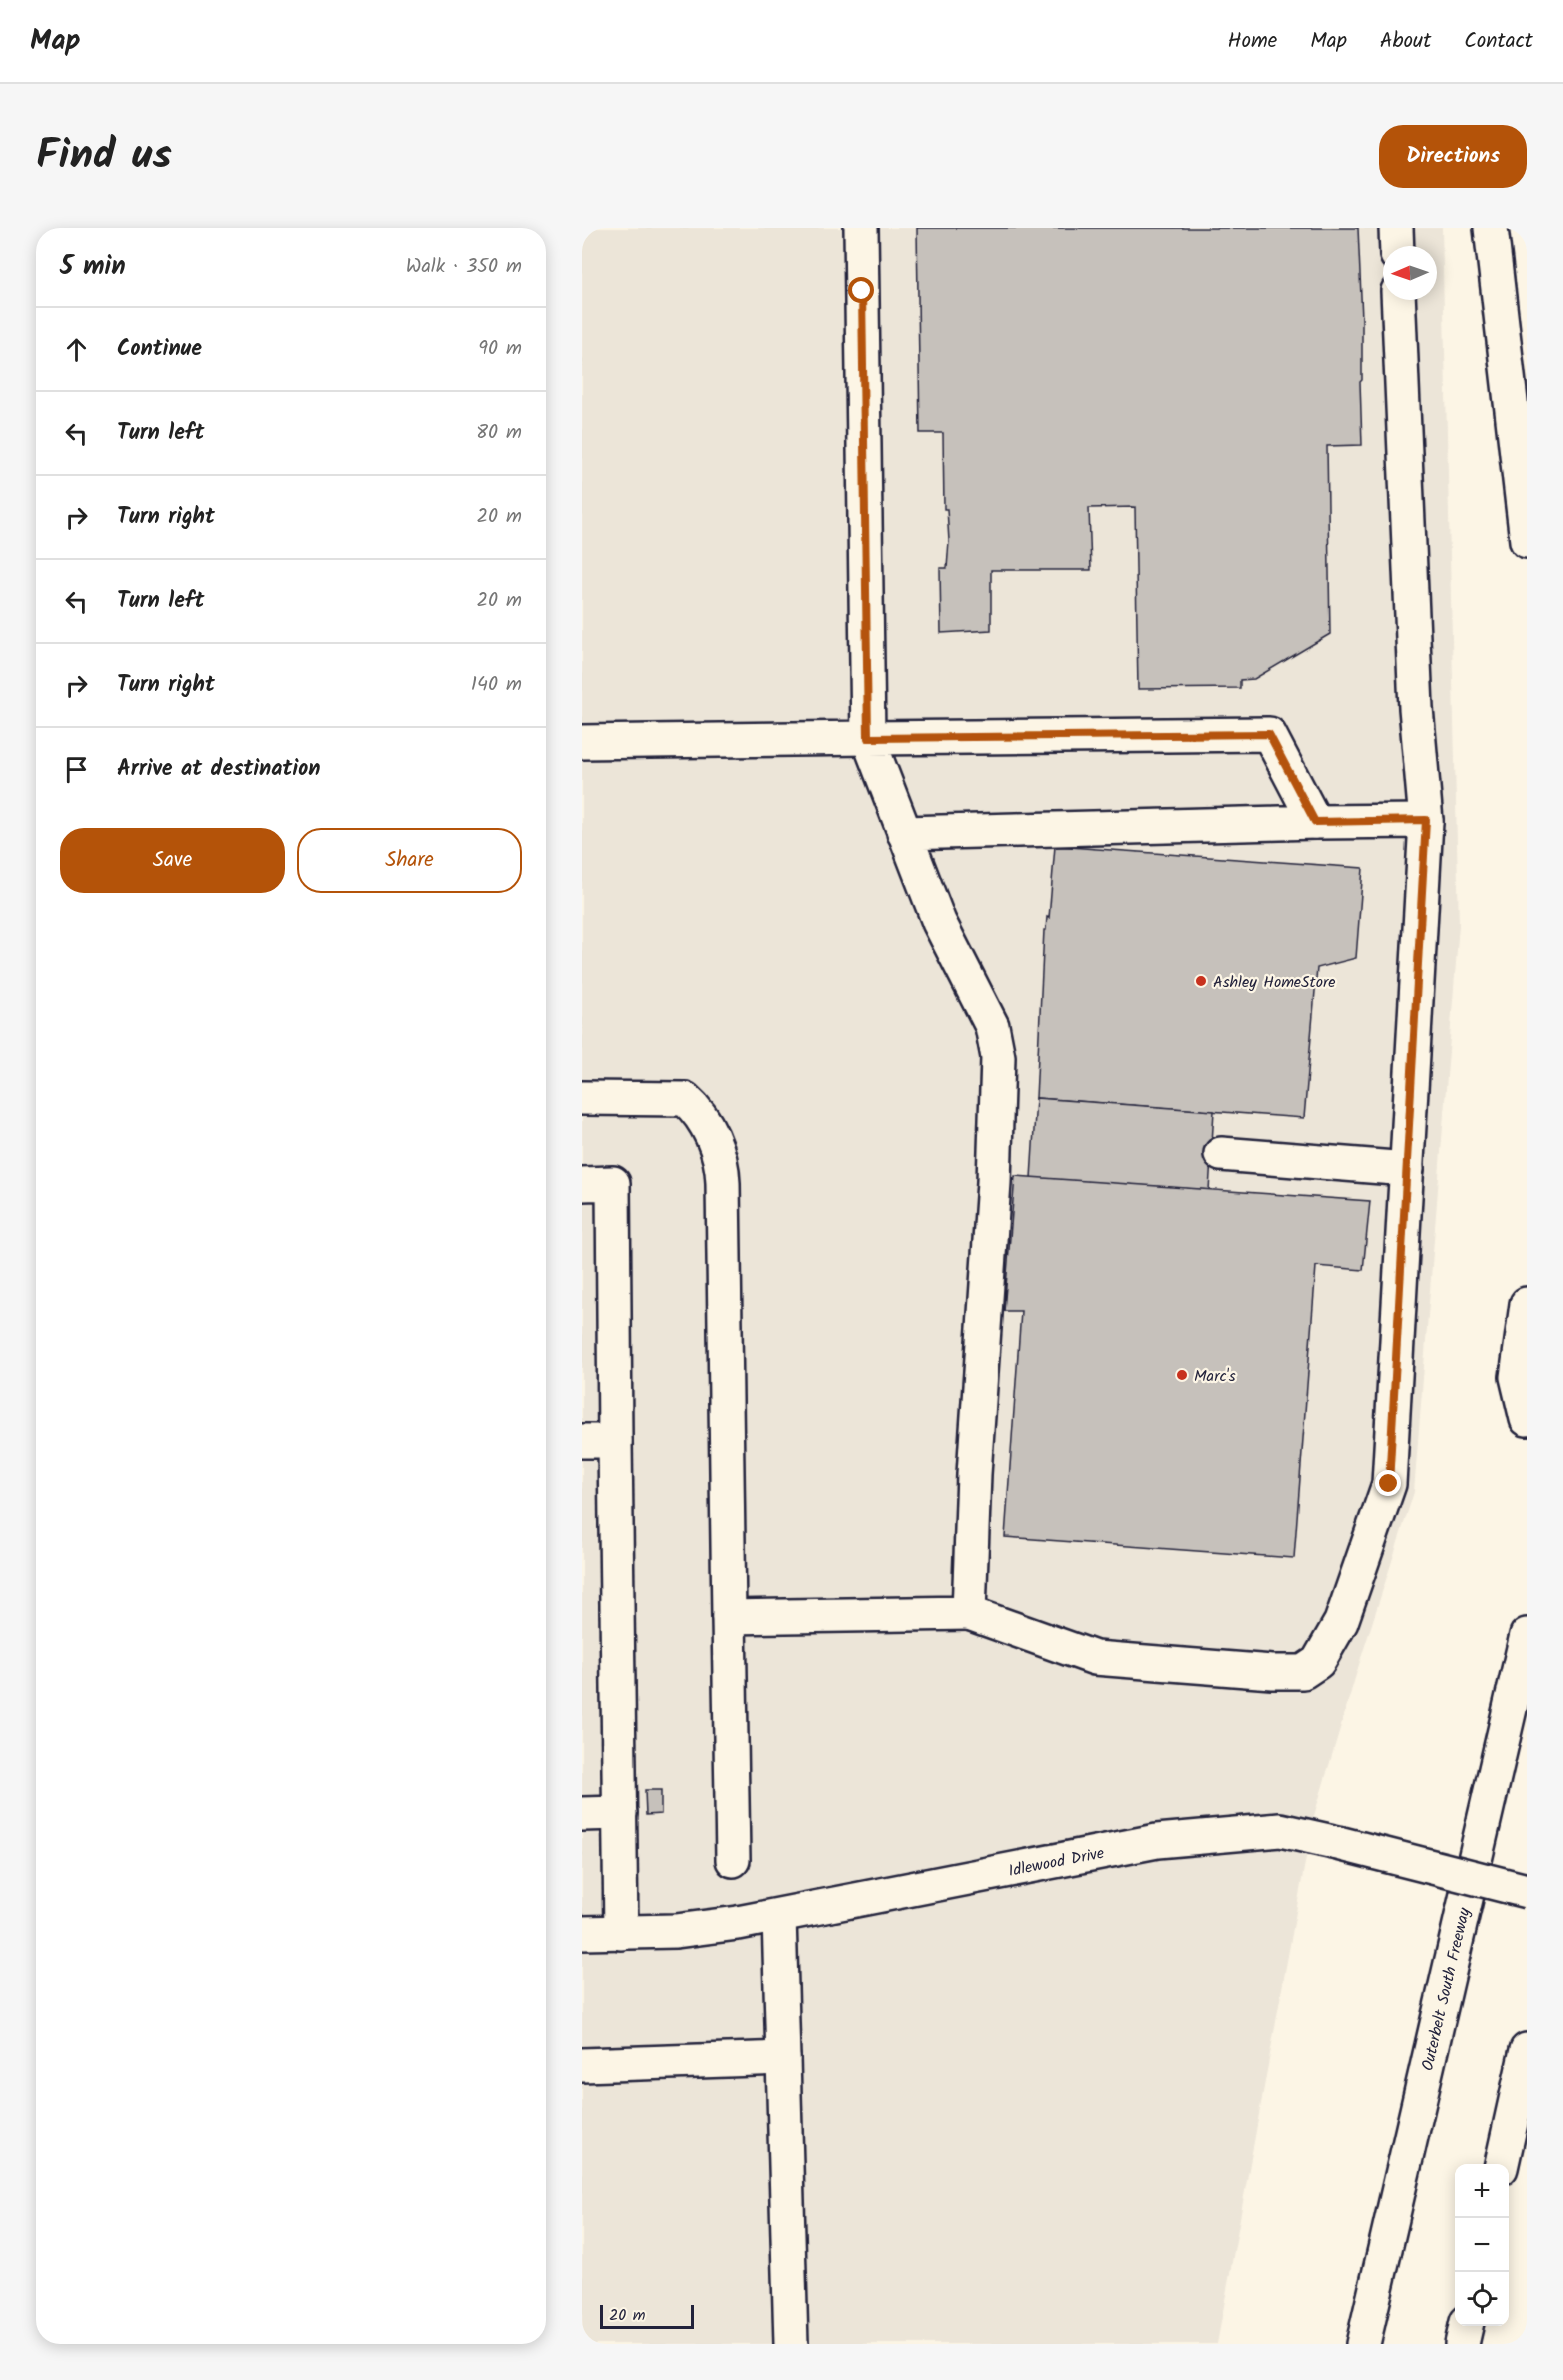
<!DOCTYPE html>
<meta charset="utf-8">
<style>
:root{--surface:#fff;--page:#f6f6f6;--text:#222;--muted:#767676;--line:#e0e0e0;--accent:#b45309}
body{margin:0;font-family:Kalam,sans-serif;background:var(--page);color:var(--text)}
.controls{position:absolute;right:18px;bottom:18px;display:grid;overflow:hidden;border-radius:12px;box-shadow:0 3px 15px #0003}
.controls button{width:54px;height:54px;display:grid;place-items:center;padding:0;border:0;border-bottom:2px solid var(--line);background:var(--surface);color:var(--text);font:30px sans-serif}
.compass{position:absolute;left:801px;top:18px;width:54px;height:54px;border-radius:50%;background:var(--surface);box-shadow:0 3px 15px #0003;rotate:268deg}
.scale{position:absolute;left:18px;bottom:15px;width:94px;box-sizing:border-box;padding-left:6px;border:3px solid #22223b;border-top:0;font-size:16px;line-height:21px;white-space:nowrap;color:#22223b;-webkit-text-stroke:4px #fcf5e5;paint-order:stroke}
.stop{position:absolute;width:18px;height:18px;margin:-14px;border:4px solid #b45309;border-radius:50%;background:#fff}
.stop.end{background:#b45309;border-color:#fff;box-shadow:0 2px 6px #0008}
.list{margin:0;padding:0;list-style:none}
h2{display:flex;justify-content:space-between;align-items:center;height:78px;margin:0;padding:0 24px;font-size:26px}
h2 small{font-size:20px;font-weight:400;color:var(--muted)}
.list li{display:grid;grid-template-columns:39px 1fr auto;gap:18px;align-items:center;box-sizing:border-box;height:84px;padding:0 24px;border-top:2px solid var(--line)}
.list b{display:block;font-size:22px;white-space:nowrap}
.list em{font-size:20px;font-style:normal;color:var(--muted)}
.actions{display:flex;gap:12px;padding:18px 24px}
.actions a{flex:1;padding:14px 0;border:2px solid var(--accent);border-radius:24px;text-align:center;font-size:21px;color:var(--accent)}
.actions .main{background:var(--accent);color:#fff}
.icon{flex:none;width:33px;height:33px;fill:none;stroke:currentColor;stroke-width:2;stroke-linecap:round;stroke-linejoin:round}
.map{position:relative;flex:none;width:945px;height:2116px;overflow:hidden;border-radius:24px}
header{display:flex;align-items:center;gap:36px;box-sizing:border-box;height:84px;padding:0 30px;background:var(--surface);border-bottom:2px solid var(--line)}
header strong{font-size:28px}
nav{display:flex;gap:33px;margin-inline-start:auto;font-size:21px}
.intro{display:flex;align-items:center;justify-content:space-between;box-sizing:border-box;height:144px;padding:0 36px}
h1{margin:0;font-size:42px}
.button{padding:15px 27px;border-radius:24px;background:var(--accent);color:#fff;font-size:21px;font-weight:700}
main{display:flex;gap:36px;padding:0 36px}
aside{flex:1;background:var(--surface);border-radius:24px;box-shadow:0 3px 15px #0003}
.map>svg:first-child{display:block}
.built{fill:#ece5d8;fill-rule:evenodd}
.building{fill:#c6c1bb;stroke:#22223b;stroke-width:1.5}
.lines{fill:none;stroke-linecap:round;stroke-linejoin:round}
.minor-casing{stroke:#22223b;stroke-width:38}
.highway-casing{stroke:#22223b;stroke-width:38}
.minor{stroke:#fcf5e5;stroke-width:33}
.highway{stroke:#fcf5e5;stroke-width:33}
.minor-bridge-casing{stroke:#22223b;stroke-width:38;stroke-linecap:butt}
.minor-bridge{stroke:#fcf5e5;stroke-width:33}
.route{stroke:#b45309;stroke-width:8}
.poi-dot{fill:#c8321e;stroke:#fcf5e5;stroke-width:2}
.labels{text-anchor:middle;stroke-width:4.5;stroke-linejoin:round;paint-order:stroke}
.poi-label{font-size:16px;fill:#22223b;stroke:#fcf5e5;text-anchor:start}
.street-label{font-size:16px;fill:#22223b;stroke:#fcf5e5}
</style>
<header>
<strong>Map</strong>
<nav><a>Home</a><a>Map</a><a>About</a><a>Contact</a></nav>
</header>
<div class="intro"><h1>Find us</h1><a class="button">Directions</a></div>
<main>
<aside>
<h2>5 min<small>Walk · 350 m</small></h2>
<ul class="list">
<li><svg class="icon" aria-label="ahead" viewBox="0 0 24 24"><path d="M12 20V5M6 11l6-6 6 6"/></svg><div><b>Continue</b></div><em>90 m</em></li>
<li><svg class="icon" aria-label="left" viewBox="0 0 24 24"><path d="M17 20v-9H6M10 6l-5 5 5 5"/></svg><div><b>Turn left</b></div><em>80 m</em></li>
<li><svg class="icon" aria-label="right" viewBox="0 0 24 24"><path d="M7 20v-9h11M14 6l5 5-5 5"/></svg><div><b>Turn right</b></div><em>20 m</em></li>
<li><svg class="icon" aria-label="left" viewBox="0 0 24 24"><path d="M17 20v-9H6M10 6l-5 5 5 5"/></svg><div><b>Turn left</b></div><em>20 m</em></li>
<li><svg class="icon" aria-label="right" viewBox="0 0 24 24"><path d="M7 20v-9h11M14 6l5 5-5 5"/></svg><div><b>Turn right</b></div><em>140 m</em></li>
<li><svg class="icon" aria-label="arrive" viewBox="0 0 24 24"><path d="M6 21V4h12l-3 4 3 4H6"/></svg><div><b>Arrive at destination</b></div></li>
</ul>
<div class="actions"><a class="main">Save</a><a>Share</a></div>
</aside>
<div class="map">
<svg width="945" height="2116" viewBox="0 0 945 2116">
<rect width="100%" height="100%" fill="#fcf5e5"/>
<filter id="ink" filterUnits="userSpaceOnUse"><feTurbulence type="fractalNoise" baseFrequency=".0167" numOctaves="2"/><feDisplacementMap in="SourceGraphic" scale="12" xChannelSelector="R" yChannelSelector="G"/><feConvolveMatrix kernelMatrix="1 2 1 2 8 2 1 2 1" color-interpolation-filters="sRGB"/></filter>
<g filter="url(#ink)">
<!-- built -->
<path class="built" d="M 0,0 L 860,0 L 877,697 L 832,1264 L 779,1430 L 731,1591 L 635,2116 L 0,2116 ZM 810,27 L 846,27 L 846,63 L 810,63 Z"/>
<!-- building -->
<g class="building">
<path d="M 335,0 L 776,0 L 780,91 L 780,152 L 778,154 L 780,217 L 745,218 L 748,406 L 672,451 L 658,452 L 658,460 L 556,461 L 553,279 L 507,280 L 509,342 L 409,342 L 409,402 L 359,405 L 358,340 L 365,340 L 367,313 L 365,281 L 362,281 L 361,205 L 338,205 Z"/>
<path d="M 473,618 L 781,640 L 774,730 L 735,740 L 722,890 L 454,870 L 462,702 L 464,702 L 465,689 L 467,690 Z"/>
<path d="M 454,870 L 632,883 L 627,962 L 449,950 Z"/>
<path d="M 433,948 L 788,973 L 781,1042 L 734,1038 L 712,1330 L 423,1309 L 439,1083 L 422,1083 Z"/>
<path d="M 63,1562 L 79,1562 L 79,1586 L 64,1587 Z"/>
</g>
<g class="lines">
<!-- minor casing -->
<g class="minor-casing">
<g id="minor">
<path d="M 814,0 L 815,27"/>
<path d="M 816,63 L 834,480 L 844,593"/>
<path d="M 0,514 L 286,510 L 279,0"/>
<path d="M 0,870 L 103,871 C 126,891 140,924 141,955 L 147,1389"/>
<path d="M 639,926 L 825,941"/>
<path d="M 0,956 L 31,955 L 33,1213 L 0,1213"/>
<path d="M 33,1213 L 39,1705"/>
<path d="M 387,1385 L 513,1430 L 690,1444 L 721,1444 L 736,1434 L 759,1394 L 807,1256 L 844,593 L 733,594"/>
<path d="M 0,1586 L 38,1585"/>
<path d="M 151,1632 L 147,1389 L 387,1385 L 392,1246 L 412,954 L 416,829 L 410,798 L 357,694 L 286,510 L 687,506 L 733,594 L 322,605"/>
<path d="M 197,1688 L 209,2116"/>
<path d="M 0,1705 L 94,1703 L 156,1695 L 575,1613 L 698,1602 L 756,1615"/>
<path d="M 0,1837 L 201,1830"/>
</g>
</g>
<!-- highway casing -->
<g class="highway-casing">
<g id="highway">
<path d="M 909,0 L 945,313"/>
<path d="M 945,1076 L 935,1149 L 945,1191"/>
<path d="M 919,1940 L 945,1822"/>
<path d="M 781,2116 L 945,1407"/>
<path d="M 880,2116 L 885,2094"/>
</g>
</g>
<!-- minor -->
<use href="#minor" class="minor"/>
<!-- highway -->
<use href="#highway" class="highway"/>
<!-- minor-bridge casing -->
<g class="minor-bridge-casing">
<path id="minor-bridge" d="M 756,1615 L 945,1663"/>
</g>
<!-- minor-bridge -->
<use href="#minor-bridge" class="minor-bridge"/>
</g>
</g>
<g class="lines" filter="url(#ink)">
<!-- route -->
<path class="route" d="M 280,63 L 286,510 L 687,506 L 733,594 L 844,592 L 807,1256"/>
</g>
<!-- markers -->
<g class="poi-dot">
<circle cx="619" cy="753" r="6"/>
<circle cx="600" cy="1147" r="6"/>
</g>
<g class="labels">
<!-- poi labels -->
<g class="poi-label">
<text x="631" y="759">Ashley HomeStore</text>
<text x="612" y="1153">Marc's</text>
</g>
<!-- street labels -->
<g class="street-label">
<text transform="translate(474 1633) rotate(-11)" y="6">Idlewood Drive</text>
<text transform="translate(863 1761) rotate(-77)" y="6">Outerbelt South Freeway</text>
</g>
</g>
</svg>
<div class="controls">
<button>+</button>
<button>−</button>
<button><svg class="icon" aria-label="locate" viewBox="0 0 24 24"><circle cx="12" cy="12" r="6"/><path d="M12 2v4M12 18v4M2 12h4M18 12h4"/></svg></button>
</div>
<svg class="compass" viewBox="-18 -18 36 36"><path d="M0-13l5 13h-10z" fill="#e53935"/><path d="M0 13l5-13h-10z" fill="#767676"/></svg>
<div class="scale">20 m</div>
<div class="stop" style="left:280px;top:63px"></div>
<div class="stop end" style="left:807px;top:1256px"></div>
</div>
</main>
